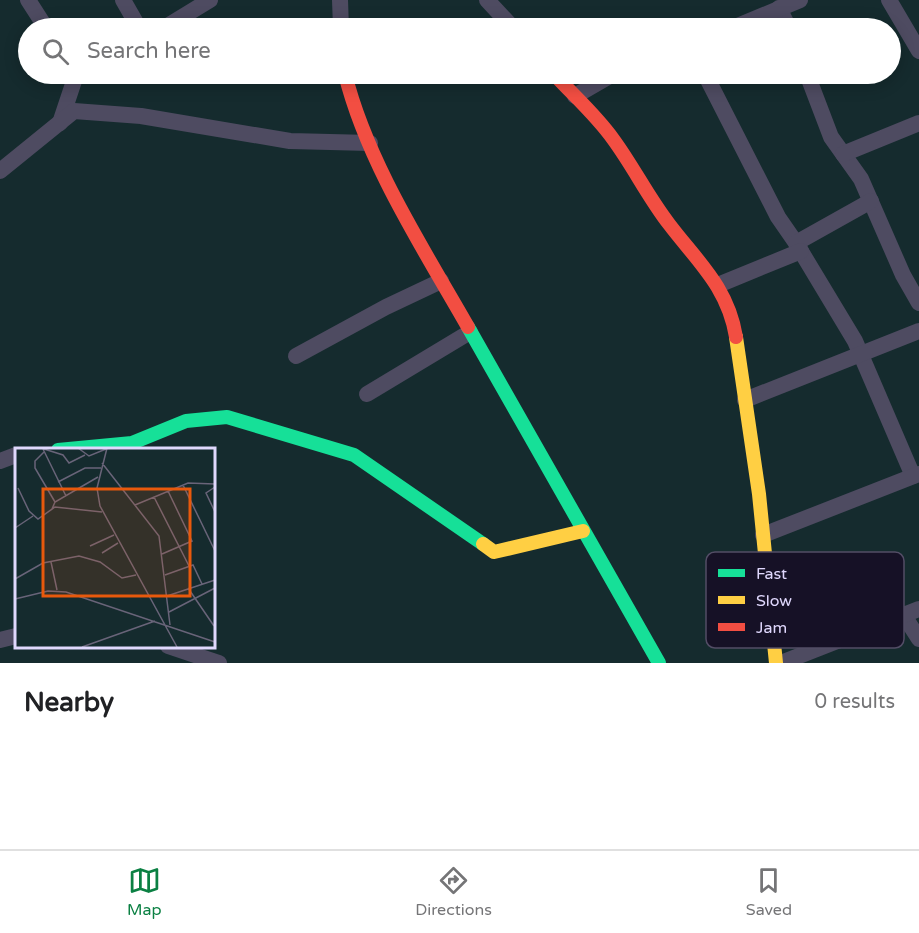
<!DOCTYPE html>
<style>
:root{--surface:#fff;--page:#f6f6f6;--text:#202124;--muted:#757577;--line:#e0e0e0;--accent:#0b8043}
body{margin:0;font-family:"Varela Round",sans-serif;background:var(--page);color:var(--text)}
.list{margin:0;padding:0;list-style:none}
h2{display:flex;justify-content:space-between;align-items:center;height:78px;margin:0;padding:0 24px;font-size:26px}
h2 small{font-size:20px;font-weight:400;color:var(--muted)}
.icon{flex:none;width:33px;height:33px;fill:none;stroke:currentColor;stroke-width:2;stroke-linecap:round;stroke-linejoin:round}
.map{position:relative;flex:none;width:919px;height:663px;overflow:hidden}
.search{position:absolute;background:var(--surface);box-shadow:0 3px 15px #0003;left:18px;right:18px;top:18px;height:66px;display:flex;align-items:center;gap:15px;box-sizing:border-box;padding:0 21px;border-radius:33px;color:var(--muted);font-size:22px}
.sheet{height:186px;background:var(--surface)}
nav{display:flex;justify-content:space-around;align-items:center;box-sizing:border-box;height:84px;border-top:2px solid var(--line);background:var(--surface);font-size:16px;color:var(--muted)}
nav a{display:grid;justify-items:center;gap:3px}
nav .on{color:var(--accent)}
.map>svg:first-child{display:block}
.green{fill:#152b2e;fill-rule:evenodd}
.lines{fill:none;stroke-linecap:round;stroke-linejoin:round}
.street{stroke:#4e4b61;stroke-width:16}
.fast{stroke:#16e098;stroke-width:14}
.slow{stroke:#ffcf43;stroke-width:14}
.jam{stroke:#f24e42;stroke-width:14}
.inset-road{fill:none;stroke:#696479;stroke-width:1.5}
.view{fill:#e8590c;fill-opacity:0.15;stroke:#e8590c;stroke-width:3}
.inset-edge{fill:none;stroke:#e0d8fd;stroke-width:3}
.key{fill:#161126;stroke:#534d66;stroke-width:1.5}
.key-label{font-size:16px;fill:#e0d8fd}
</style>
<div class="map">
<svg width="919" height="663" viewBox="0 0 919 663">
<rect width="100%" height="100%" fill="#191621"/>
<!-- green -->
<path class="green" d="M 0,0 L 919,0 L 919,663 L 0,663 ZM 28,28 L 890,28 L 890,74 L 28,74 ZM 16,450 L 213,450 L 213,646 L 16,646 Z"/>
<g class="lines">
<!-- street -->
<g class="street">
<path d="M 28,0 L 46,28"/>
<path d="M 123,0 L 139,28"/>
<path d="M 340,0 L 341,28"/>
<path d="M 487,0 L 513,28"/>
<path d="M 889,0 L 919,51"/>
<path d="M 779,8 L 789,28"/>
<path d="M 164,28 L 210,0"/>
<path d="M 733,28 L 800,0"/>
<path d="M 705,74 L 778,217 L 796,243 L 855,341 L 913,476"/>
<path d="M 807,74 L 831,137 L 861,179 L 903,275 L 919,303"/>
<path d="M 575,96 L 613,74"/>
<path d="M 60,123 L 75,78 L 82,74"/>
<path d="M 843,154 L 919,123"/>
<path d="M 0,171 L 74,111 L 141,116 L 290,141 L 370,143"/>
<path d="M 796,243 L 871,201"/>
<path d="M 718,285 L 801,251"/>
<path d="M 296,356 L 386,307 L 441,281"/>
<path d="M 367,394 L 470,332"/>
<path d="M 745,400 L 919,331"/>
<path d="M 0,461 L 16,455"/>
<path d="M 763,535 L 919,474"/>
<path d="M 903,614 L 919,639"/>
<path d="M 0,640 L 16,636"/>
<path d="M 168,646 L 219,663"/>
<path d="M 781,663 L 919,609"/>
</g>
<!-- fast -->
<g class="fast">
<path d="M 468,327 L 659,663"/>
<path d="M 58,450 L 132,443 L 186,421 L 227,417 L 354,455 L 483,544"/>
</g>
<!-- slow -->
<g class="slow">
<path d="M 736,337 L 759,494 L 776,663"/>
<path d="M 483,544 L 494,552 L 583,531"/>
</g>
<!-- jam -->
<g class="jam">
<path d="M 345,74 C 367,162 423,248 468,327"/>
<path d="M 554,74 C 573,95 596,115 613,139 C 633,166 648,197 669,224 C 697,261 728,287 736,337"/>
</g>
</g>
<!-- overview -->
<g transform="translate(15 448)">
<rect width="200" height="200" fill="#191621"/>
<path d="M 199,0 L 199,199 L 0,199 L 0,1 Z" fill="#152b2e"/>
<path class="inset-road" d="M 63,0 L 74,8 L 91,1M 92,0 L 82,40 L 85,58 L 162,199M 28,1 L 51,48M 29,1 L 48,7 L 54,15 L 70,7M 29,4 L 20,13 L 20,20 L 40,54M 87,15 L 144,88 L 155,177M 43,34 L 70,20 L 86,20M 168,37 L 200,103M 200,39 L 191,45 L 200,64M 3,40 L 14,63 L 23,71 L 40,59 L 87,64M 139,49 L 174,118M 120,57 L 173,35 L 200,36M 37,61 L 40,54 L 83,29M 0,80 L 18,68M 75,98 L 99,87M 87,105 L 103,95M 147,106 L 177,93 L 153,43M 36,114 L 42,142M 150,127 L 178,117 L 187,136M 0,131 L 28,115 L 64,108 L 85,114 L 107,130 L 121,127M 173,140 L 199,178M 152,148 L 200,132M 0,151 L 33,143 L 51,144 L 200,194M 154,164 L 200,140M 67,199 L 140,173"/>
<path class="view" d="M 28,41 L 175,41 L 175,148 L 28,148 Z"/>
<rect width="200" height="200" class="inset-edge"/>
</g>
<!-- legend -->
<rect x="706" y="552" width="198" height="96" rx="9" class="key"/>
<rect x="718" y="569" width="27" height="8" fill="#16e098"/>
<rect x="718" y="596" width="27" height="8" fill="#ffcf43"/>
<rect x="718" y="623" width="27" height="8" fill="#f24e42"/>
<g class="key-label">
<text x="756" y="579">Fast</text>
<text x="756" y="606">Slow</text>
<text x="756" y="633">Jam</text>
</g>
</svg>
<div class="search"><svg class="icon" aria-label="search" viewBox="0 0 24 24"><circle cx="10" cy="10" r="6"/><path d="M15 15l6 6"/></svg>Search here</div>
</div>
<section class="sheet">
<h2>Nearby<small>0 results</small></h2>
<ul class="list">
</ul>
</section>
<nav>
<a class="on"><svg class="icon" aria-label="map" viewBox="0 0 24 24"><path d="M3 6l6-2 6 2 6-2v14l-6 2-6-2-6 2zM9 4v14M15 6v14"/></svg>Map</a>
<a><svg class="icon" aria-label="directions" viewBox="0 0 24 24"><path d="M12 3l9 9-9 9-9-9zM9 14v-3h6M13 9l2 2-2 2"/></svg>Directions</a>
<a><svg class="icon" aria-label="saved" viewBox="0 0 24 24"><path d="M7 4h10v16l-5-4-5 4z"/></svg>Saved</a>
</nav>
